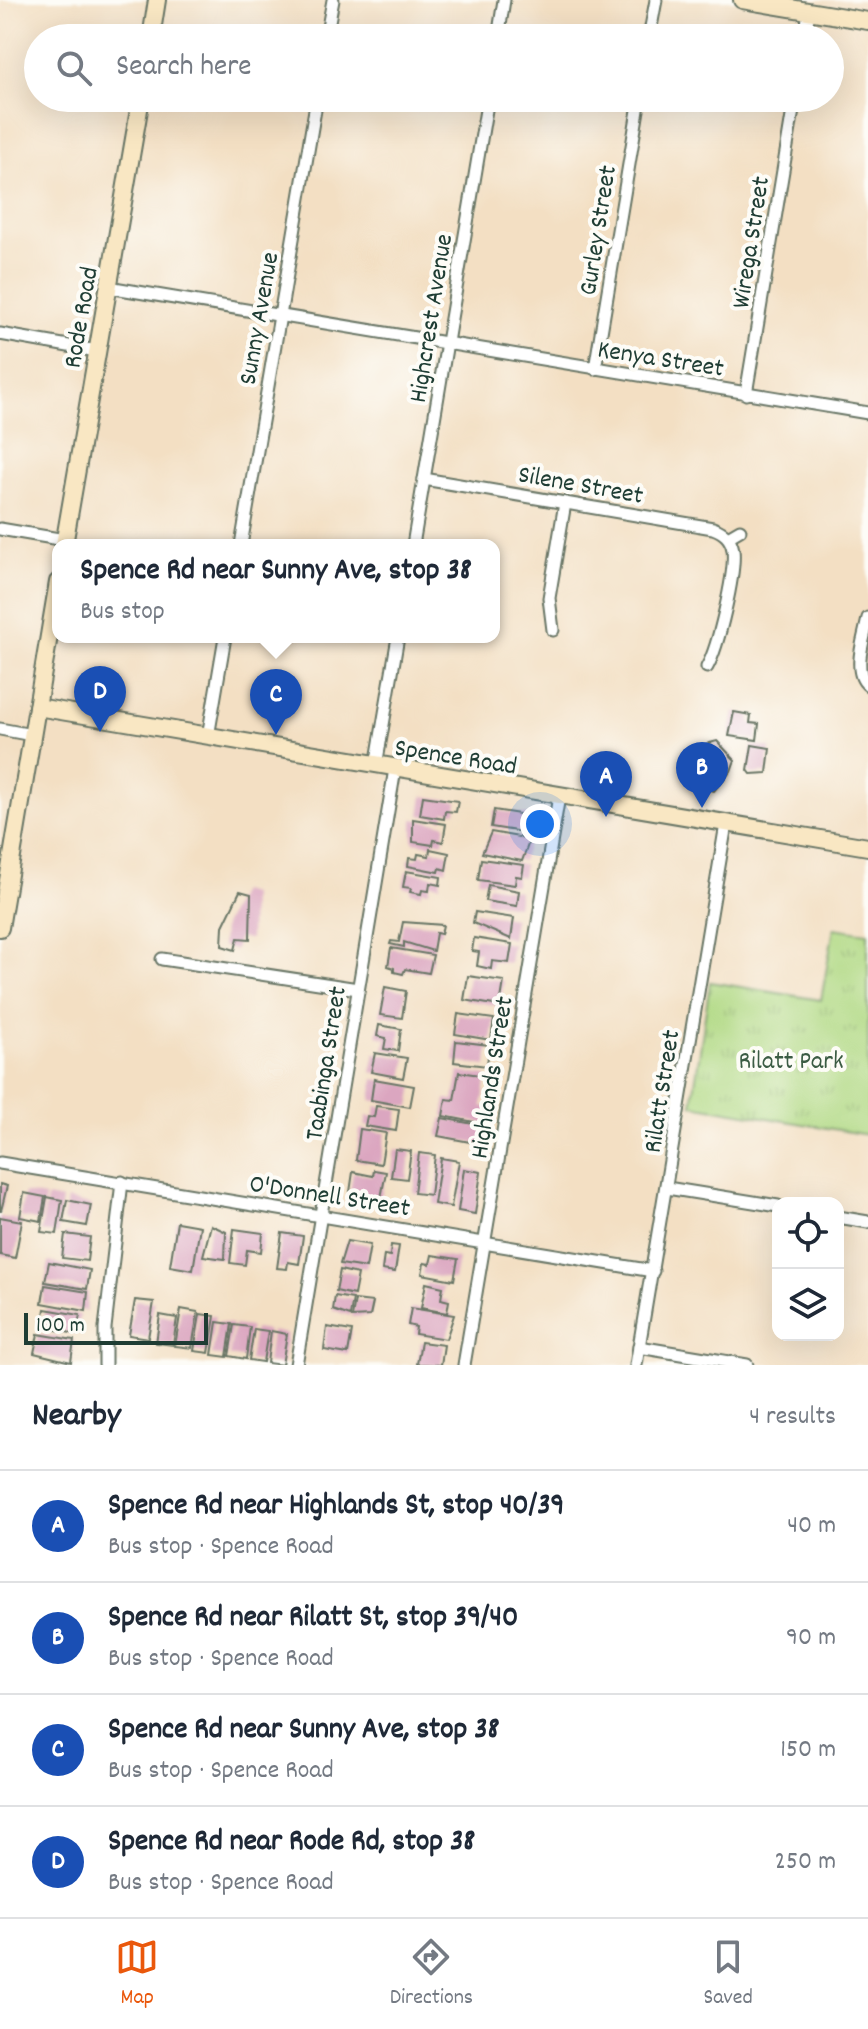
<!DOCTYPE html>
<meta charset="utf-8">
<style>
:root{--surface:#fff;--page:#f2f2f3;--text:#1f2937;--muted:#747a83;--line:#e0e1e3;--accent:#ea580c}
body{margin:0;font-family:Dekko,sans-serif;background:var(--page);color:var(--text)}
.controls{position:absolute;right:24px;bottom:24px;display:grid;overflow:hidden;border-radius:16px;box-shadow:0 8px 32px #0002}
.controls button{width:72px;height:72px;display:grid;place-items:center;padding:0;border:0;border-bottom:2px solid var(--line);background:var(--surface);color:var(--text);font:40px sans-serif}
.scale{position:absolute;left:24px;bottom:20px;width:184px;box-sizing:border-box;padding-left:8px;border:4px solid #1f3d34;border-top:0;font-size:22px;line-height:28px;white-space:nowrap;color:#1f3d34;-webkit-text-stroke:6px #fdfcf7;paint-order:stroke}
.you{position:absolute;left:540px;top:824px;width:28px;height:28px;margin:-20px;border:6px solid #fff;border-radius:50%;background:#1a73e8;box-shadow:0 0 0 12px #1a73e833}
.badge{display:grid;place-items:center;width:52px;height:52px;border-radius:50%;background:var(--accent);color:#fff;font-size:26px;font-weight:700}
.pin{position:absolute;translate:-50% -66px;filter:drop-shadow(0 2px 4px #0008)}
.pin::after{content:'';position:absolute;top:42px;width:28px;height:24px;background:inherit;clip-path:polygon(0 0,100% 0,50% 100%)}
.popup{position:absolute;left:52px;top:539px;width:448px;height:104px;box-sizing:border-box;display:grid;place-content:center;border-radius:16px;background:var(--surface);filter:drop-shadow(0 2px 6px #0005);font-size:26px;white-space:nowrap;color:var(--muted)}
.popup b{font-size:30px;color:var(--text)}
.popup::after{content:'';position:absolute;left:50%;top:100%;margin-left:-16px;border:16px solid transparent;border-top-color:var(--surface)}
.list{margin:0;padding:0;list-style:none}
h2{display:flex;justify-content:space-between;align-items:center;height:104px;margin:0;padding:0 32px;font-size:34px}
h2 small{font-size:26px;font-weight:400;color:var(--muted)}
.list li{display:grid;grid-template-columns:52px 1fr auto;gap:24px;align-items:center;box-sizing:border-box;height:112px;padding:0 32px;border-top:2px solid var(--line)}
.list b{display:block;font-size:30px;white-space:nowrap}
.list p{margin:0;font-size:26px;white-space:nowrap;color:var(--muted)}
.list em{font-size:26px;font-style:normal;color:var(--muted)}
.icon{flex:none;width:44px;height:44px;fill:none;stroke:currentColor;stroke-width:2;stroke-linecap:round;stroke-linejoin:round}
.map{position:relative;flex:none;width:868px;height:1365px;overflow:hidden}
.search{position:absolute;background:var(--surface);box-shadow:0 8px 32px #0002;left:24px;right:24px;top:24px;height:88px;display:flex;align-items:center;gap:20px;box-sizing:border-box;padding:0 28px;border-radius:44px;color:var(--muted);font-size:30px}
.sheet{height:552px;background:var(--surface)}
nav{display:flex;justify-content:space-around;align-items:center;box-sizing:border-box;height:112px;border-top:2px solid var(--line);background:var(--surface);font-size:22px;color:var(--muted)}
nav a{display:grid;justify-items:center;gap:4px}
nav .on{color:var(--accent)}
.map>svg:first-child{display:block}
.park{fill:url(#park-tufts);stroke:#688b5c;stroke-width:2}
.building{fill:#dba6c0}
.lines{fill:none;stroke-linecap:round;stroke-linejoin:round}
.street-casing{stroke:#697666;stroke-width:15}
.secondary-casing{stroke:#697666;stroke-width:20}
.street{stroke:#fff;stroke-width:11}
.secondary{stroke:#f9e7c3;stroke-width:16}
.labels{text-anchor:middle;stroke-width:8;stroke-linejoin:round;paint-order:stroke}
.street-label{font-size:26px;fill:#1f3d34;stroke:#fdfcf7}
.park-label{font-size:26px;fill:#3c5c44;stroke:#fdfcf7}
</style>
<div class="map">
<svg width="868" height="1365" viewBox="0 0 868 1365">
<defs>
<pattern id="park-tufts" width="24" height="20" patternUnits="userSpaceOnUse" patternTransform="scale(2)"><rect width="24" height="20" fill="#b1d984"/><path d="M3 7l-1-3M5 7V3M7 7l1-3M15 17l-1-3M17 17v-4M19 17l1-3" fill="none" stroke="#98bb73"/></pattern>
</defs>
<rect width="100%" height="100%" fill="#fdfcf7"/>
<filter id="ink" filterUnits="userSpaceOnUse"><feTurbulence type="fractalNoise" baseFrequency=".0125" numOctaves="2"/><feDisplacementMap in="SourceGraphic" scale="16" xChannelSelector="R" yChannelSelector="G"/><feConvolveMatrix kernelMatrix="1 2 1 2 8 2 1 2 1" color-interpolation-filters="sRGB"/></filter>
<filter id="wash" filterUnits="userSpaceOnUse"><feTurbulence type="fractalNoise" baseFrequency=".006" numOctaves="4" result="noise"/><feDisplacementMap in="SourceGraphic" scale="32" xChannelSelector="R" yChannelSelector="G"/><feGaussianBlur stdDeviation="1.8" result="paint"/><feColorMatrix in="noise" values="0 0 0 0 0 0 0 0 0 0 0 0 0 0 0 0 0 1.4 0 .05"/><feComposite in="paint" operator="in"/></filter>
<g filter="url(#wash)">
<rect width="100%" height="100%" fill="#f3dfc3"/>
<!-- park -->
<path class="park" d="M 834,928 L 868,933 L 868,1135 L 692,1105 L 710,982 L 821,1000 Z"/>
<g id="blocks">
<!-- building -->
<g class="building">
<path d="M 734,712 L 751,715 L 750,723 L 759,724 L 757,740 L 729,736 Z"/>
<path d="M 717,741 L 735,760 L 731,771 L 714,791 L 702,788 L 693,764 L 693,752 L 703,750 L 702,745 Z"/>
<path d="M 752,745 L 770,748 L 767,773 L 751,774 L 748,770 Z"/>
<path d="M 423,796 L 458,801 L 456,812 L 445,811 L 444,819 L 420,815 Z"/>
<path d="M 494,810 L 532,816 L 529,833 L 491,827 Z"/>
<path d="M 413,819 L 446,824 L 443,842 L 434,840 L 433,845 L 413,842 Z"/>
<path d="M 491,832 L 530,839 L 522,861 L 482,853 Z"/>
<path d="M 430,849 L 449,853 L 446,870 L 440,868 L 439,872 L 408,866 L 409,858 L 417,859 L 418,854 L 429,856 Z"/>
<path d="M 481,859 L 524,865 L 522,877 L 516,876 L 515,885 L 478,880 Z"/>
<path d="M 406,871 L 441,877 L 440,885 L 430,883 L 429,891 L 422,890 L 421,894 L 410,892 L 411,888 L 403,887 Z"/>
<path d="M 488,885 L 519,891 L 517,906 L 485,901 Z"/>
<path d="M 240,891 L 251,894 L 250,939 L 238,938 L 235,950 L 222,946 L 223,926 Z"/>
<path d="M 475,912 L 514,918 L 511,939 L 473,923 Z"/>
<path d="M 403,922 L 443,925 L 441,934 L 436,933 L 433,951 L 404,942 L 404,947 L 390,944 L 391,941 L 399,942 Z"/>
<path d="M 474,938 L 512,944 L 509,963 L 492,961 L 491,969 L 477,966 L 479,952 L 472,951 Z"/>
<path d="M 391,948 L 433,955 L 429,973 L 405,969 L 403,974 L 394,972 L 394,968 L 388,966 Z"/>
<path d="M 468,976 L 504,981 L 500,1006 L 464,1000 Z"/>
<path d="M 385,987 L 406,991 L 402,1018 L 380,1015 Z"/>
<path d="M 458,1014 L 494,1019 L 491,1040 L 455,1034 Z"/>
<path d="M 379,1025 L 401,1029 L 398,1051 L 384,1049 L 386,1038 L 377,1036 Z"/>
<path d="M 456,1041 L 489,1045 L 487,1066 L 454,1062 Z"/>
<path d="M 375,1053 L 407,1058 L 403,1078 L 371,1072 Z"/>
<path d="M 459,1072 L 487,1076 L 482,1106 L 493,1108 L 490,1125 L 443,1116 L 446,1099 L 454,1100 Z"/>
<path d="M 374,1079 L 414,1086 L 410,1107 L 371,1100 Z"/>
<path d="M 376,1106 L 399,1109 L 396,1131 L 365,1126 L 367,1116 L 374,1117 Z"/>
<path d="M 442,1118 L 489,1127 L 486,1145 L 438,1136 Z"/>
<path d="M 360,1129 L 386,1133 L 381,1164 L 356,1160 Z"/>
<path d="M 395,1149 L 411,1151 L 407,1179 L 391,1177 Z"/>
<path d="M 419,1153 L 435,1155 L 430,1195 L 414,1193 Z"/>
<path d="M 441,1158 L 459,1161 L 451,1207 L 434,1204 Z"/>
<path d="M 464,1169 L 481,1172 L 475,1214 L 458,1211 Z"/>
<path d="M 374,1170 L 386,1172 L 381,1198 L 358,1198 L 359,1194 L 350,1192 L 353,1172 L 373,1176 Z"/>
<path d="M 0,1184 L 7,1186 L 1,1211 L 0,1211 Z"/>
<path d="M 24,1193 L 45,1197 L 41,1221 L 20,1217 Z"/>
<path d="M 47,1197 L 62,1200 L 57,1234 L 41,1232 Z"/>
<path d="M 67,1200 L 91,1205 L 87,1226 L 63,1222 Z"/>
<path d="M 0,1217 L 22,1221 L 15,1258 L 0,1255 Z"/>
<path d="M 177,1222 L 200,1226 L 193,1270 L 170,1266 Z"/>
<path d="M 211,1225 L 226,1232 L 225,1259 L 203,1256 Z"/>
<path d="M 234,1229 L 263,1233 L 261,1252 L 247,1250 L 245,1265 L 230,1263 Z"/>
<path d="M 282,1233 L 303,1236 L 299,1264 L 288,1262 L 287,1269 L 277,1268 Z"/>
<path d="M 65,1234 L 90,1237 L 87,1261 L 62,1258 Z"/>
<path d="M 347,1241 L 370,1245 L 366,1268 L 340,1264 Z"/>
<path d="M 391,1245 L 399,1246 L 395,1272 L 382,1270 L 384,1255 L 390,1256 Z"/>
<path d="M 432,1255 L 458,1259 L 454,1280 L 422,1274 L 424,1263 L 430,1264 Z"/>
<path d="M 49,1262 L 90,1270 L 87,1289 L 45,1282 Z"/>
<path d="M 340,1270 L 358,1274 L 354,1295 L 336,1291 Z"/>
<path d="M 426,1283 L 443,1287 L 441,1299 L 449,1301 L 447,1313 L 421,1308 Z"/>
<path d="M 45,1285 L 88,1292 L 86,1311 L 42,1303 Z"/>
<path d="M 335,1296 L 353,1299 L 350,1316 L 333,1310 Z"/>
<path d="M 135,1300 L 154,1302 L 148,1338 L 129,1335 Z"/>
<path d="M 355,1300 L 373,1302 L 370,1316 L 352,1317 Z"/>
<path d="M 411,1308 L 454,1315 L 446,1339 L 415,1334 L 416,1327 L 408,1325 Z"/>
<path d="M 45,1309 L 80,1315 L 76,1334 L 42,1327 Z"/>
<path d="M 181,1309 L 198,1312 L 192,1348 L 175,1346 Z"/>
<path d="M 200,1314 L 215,1316 L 209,1353 L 194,1351 Z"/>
<path d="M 160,1315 L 177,1318 L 173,1345 L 156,1343 Z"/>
<path d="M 217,1322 L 232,1324 L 227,1357 L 212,1355 Z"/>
<path d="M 234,1325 L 250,1327 L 246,1359 L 229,1356 Z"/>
<path d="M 327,1327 L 352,1331 L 348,1354 L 324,1350 Z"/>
<path d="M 254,1329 L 268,1331 L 263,1362 L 249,1360 Z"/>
<path d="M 271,1331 L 287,1334 L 282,1365 L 267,1363 Z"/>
<path d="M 38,1334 L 74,1340 L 71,1362 L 34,1353 Z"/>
<path d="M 421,1342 L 444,1345 L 441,1365 L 417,1364 Z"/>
</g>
</g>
</g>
<g filter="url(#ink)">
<use href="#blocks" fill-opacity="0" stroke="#697666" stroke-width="2"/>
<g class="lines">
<!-- street casing -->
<g class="street-casing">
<g id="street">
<path d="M 326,38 L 333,0"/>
<path d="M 498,38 L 504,0"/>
<path d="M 649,38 L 656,0"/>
<path d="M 805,38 L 809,11"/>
<path d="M 108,287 L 868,413"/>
<path d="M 0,334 L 97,351"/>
<path d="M 595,369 L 640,98"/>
<path d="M 746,394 L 795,98"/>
<path d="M 424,479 L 713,528 C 724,532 731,538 733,550 C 736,572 718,648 707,667"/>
<path d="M 0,529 L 65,540"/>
<path d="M 728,537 L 740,530"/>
<path d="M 241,545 L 317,98"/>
<path d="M 413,545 L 488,98"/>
<path d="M 868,618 C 865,636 851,672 868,685"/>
<path d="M 553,630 L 549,598 L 565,503"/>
<path d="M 0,729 L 32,735"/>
<path d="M 208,737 L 225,637"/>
<path d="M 376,766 L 398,637"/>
<path d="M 162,959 L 358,989"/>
<path d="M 0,1163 L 653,1271"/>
<path d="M 667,1188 L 778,1206"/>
<path d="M 838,1217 L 868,1222"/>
<path d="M 639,1347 L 747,1365"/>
<path d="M 105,1365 L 105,1328 L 122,1182"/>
<path d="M 296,1365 L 395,769"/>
<path d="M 464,1365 L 559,796"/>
<path d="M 636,1365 L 726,824"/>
</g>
</g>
<!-- secondary casing -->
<g class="secondary-casing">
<g id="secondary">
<path d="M 742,0 L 868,21"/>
<path d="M 151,38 L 157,0"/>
<path d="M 64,545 L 141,98"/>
<path d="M 37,707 L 868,847"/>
<path d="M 0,928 L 58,582"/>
</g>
</g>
<!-- street -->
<use href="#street" class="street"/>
<!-- secondary -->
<use href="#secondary" class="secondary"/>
</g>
</g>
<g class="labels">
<!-- street labels -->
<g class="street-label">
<text transform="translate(596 230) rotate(-81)" y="9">Gurley Street</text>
<text transform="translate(749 242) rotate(-81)" y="9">Wirega Street</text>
<text transform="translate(79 317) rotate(-80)" y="9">Rode Road</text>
<text transform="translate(257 318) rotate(-80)" y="9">Sunny Avenue</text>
<text transform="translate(429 318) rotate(-81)" y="9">Highcrest Avenue</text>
<text transform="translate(661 357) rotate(9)" y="9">Kenya Street</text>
<text transform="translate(581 483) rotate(10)" y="9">Silene Street</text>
<text transform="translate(456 755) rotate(9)" y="9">Spence Road</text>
<text transform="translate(324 1063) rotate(-81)" y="9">Taabinga Street</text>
<text transform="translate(490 1077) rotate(-81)" y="9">Highlands Street</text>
<text transform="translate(660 1091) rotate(-81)" y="9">Rilatt Street</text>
<text transform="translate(330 1194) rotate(9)" y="9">O'Donnell Street</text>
</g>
<!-- park labels -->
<g class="park-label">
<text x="791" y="1068">Rilatt Park</text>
</g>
</g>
</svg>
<div class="controls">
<button><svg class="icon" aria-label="locate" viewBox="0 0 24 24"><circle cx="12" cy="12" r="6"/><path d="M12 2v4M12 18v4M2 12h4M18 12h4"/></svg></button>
<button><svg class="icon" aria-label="layers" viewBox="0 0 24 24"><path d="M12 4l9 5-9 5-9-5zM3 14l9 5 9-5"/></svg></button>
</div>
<div class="scale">100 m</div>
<div class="you"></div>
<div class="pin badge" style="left:606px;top:817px;background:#1a4fb4">A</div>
<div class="pin badge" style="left:702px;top:808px;background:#1a4fb4">B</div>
<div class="pin badge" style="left:276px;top:735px;background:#1a4fb4">C</div>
<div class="popup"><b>Spence Rd near Sunny Ave, stop 38</b>Bus stop</div>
<div class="pin badge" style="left:100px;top:732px;background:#1a4fb4">D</div>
<div class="search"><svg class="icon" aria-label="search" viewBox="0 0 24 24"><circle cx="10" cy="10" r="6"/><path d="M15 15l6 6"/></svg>Search here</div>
</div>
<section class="sheet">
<h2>Nearby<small>4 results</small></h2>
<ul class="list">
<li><span class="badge" style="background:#1a4fb4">A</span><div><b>Spence Rd near Highlands St, stop 40/39</b><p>Bus stop · Spence Road</p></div><em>40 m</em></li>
<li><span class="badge" style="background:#1a4fb4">B</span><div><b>Spence Rd near Rilatt St, stop 39/40</b><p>Bus stop · Spence Road</p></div><em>90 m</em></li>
<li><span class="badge" style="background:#1a4fb4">C</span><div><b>Spence Rd near Sunny Ave, stop 38</b><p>Bus stop · Spence Road</p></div><em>150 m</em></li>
<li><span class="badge" style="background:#1a4fb4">D</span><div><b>Spence Rd near Rode Rd, stop 38</b><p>Bus stop · Spence Road</p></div><em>250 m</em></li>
</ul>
</section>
<nav>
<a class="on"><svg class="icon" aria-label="map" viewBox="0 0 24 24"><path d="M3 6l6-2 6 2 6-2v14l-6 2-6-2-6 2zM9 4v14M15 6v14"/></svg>Map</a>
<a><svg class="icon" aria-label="directions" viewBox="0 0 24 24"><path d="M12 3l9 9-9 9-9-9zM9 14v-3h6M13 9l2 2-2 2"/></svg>Directions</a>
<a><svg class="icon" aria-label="saved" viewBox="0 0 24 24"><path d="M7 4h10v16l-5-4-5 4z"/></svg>Saved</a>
</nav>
